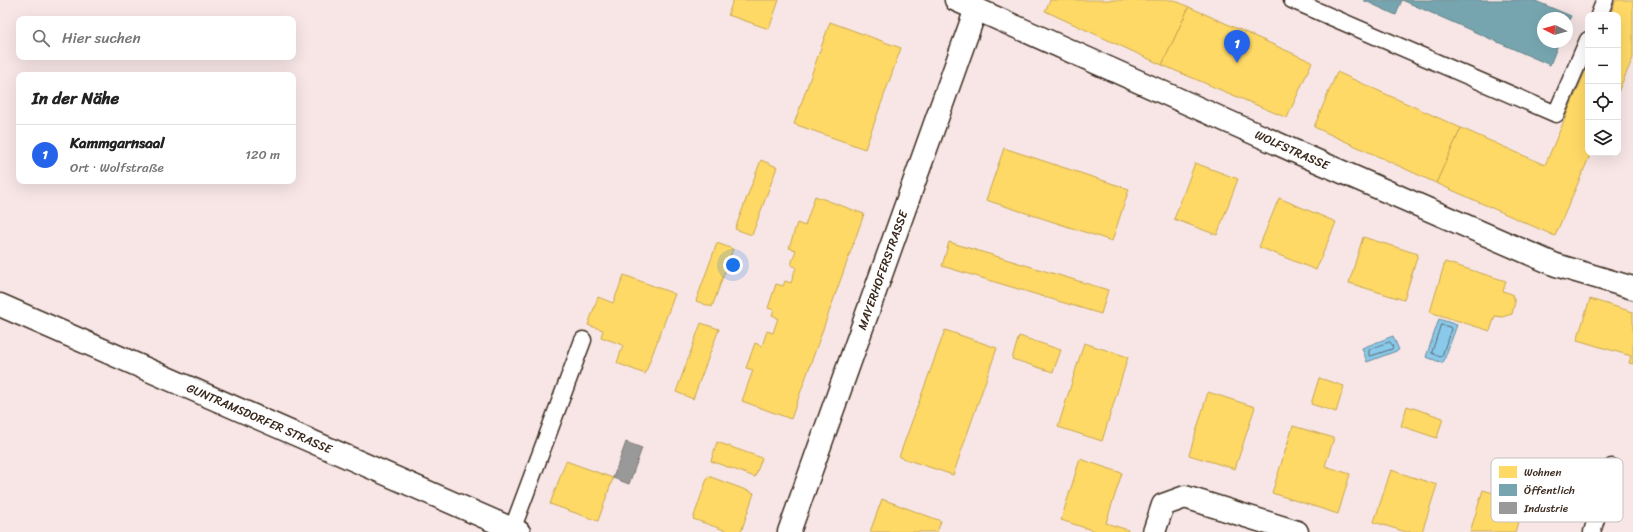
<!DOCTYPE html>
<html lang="de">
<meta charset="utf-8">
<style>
:root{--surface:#fff;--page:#f6f6f6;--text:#222;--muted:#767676;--line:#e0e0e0;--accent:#2563eb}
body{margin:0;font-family:Sriracha,sans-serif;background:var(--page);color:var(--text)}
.controls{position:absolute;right:12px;top:12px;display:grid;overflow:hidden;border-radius:8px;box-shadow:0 4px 16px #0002}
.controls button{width:36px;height:36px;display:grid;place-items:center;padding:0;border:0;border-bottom:1px solid var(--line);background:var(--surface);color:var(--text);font:20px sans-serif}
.compass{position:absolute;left:1537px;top:12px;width:36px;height:36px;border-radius:50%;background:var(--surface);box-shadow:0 4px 16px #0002;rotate:276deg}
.you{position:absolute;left:733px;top:265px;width:14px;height:14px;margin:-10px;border:3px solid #fff;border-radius:50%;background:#1a73e8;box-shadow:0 0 0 6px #1a73e833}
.badge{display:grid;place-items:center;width:26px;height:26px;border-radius:50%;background:var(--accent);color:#fff;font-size:13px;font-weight:700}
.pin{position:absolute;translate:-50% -33px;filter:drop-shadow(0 1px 2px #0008)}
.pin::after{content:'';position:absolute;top:21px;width:14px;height:12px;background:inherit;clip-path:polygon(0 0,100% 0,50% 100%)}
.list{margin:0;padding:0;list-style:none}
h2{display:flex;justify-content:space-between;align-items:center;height:52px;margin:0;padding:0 16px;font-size:17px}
h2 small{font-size:13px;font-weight:400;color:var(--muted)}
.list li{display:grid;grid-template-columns:26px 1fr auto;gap:12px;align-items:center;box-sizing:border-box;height:60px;padding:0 16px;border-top:1px solid var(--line)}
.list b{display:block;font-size:15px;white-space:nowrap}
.list p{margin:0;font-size:13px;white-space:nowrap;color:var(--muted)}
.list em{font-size:13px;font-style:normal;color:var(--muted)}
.icon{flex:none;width:22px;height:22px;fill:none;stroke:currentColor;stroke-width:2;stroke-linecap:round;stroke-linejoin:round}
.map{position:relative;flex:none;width:1633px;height:532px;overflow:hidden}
.search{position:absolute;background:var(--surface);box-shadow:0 4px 16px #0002;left:16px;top:16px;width:280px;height:44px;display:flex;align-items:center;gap:10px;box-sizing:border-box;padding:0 14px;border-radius:8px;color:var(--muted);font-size:15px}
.panel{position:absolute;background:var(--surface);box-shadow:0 4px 16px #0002;left:16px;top:72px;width:280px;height:112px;border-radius:8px}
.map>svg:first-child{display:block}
.water{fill:#89c9ea;stroke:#6a8998}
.homes{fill:#ffd966;stroke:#c4a450}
.public{fill:#76a5af;stroke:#648084}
.industry{fill:#999;stroke:#7d7874}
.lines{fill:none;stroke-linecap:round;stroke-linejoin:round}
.shore{stroke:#5a6a70;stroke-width:1}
.lane-casing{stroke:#3b2a1e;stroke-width:19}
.street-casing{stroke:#3b2a1e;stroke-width:25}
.lane{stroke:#fff;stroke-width:16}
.street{stroke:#fff;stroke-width:22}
.labels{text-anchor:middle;stroke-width:4;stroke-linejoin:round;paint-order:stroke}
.street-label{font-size:12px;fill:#3b2a1e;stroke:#fff}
.key{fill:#fff;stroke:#c4bfbc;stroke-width:1}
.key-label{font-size:11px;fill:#3b2a1e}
</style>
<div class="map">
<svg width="1633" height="532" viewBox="0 0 1633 532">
<rect width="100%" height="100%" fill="#f8e6e6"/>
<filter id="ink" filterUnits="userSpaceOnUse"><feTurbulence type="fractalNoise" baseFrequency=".025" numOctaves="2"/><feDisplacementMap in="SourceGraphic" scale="8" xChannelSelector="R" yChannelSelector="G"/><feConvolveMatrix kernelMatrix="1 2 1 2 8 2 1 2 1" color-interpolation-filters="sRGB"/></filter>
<g filter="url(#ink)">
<!-- water -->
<g class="water">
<path d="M 1439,319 L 1457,325 L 1443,363 L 1426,357 Z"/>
<path d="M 1393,336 L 1399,350 L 1367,362 L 1362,348 Z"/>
</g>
<!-- homes -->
<g class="homes">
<path d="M 733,0 L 779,0 L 769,29 L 728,15 Z"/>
<path d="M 1050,0 L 1174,0 L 1189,7 L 1162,65 L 1045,11 Z"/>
<path d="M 1616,0 L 1633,0 L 1633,58 L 1618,92 L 1618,15 L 1610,15 Z"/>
<path d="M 1189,7 L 1312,62 L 1287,118 L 1162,65 Z"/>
<path d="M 830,22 L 901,48 L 865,149 L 794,124 Z"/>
<path d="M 1588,65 L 1588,153 L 1591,153 L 1555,236 L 1436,183 L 1461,128 L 1545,165 Z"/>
<path d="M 1337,72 L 1461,128 L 1436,183 L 1314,127 Z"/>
<path d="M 1004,148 L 1129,189 L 1112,241 L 986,200 Z"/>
<path d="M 761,160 L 777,167 L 752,235 L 735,229 Z"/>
<path d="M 1195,163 L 1238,179 L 1217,235 L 1174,219 Z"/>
<path d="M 815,196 L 864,214 L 791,419 L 742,401 L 753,370 L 746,368 L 755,343 L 762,346 L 767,331 L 773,333 L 778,318 L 772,315 L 774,310 L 768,308 L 776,284 L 783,286 L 785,281 L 791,283 L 796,267 L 791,265 L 796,250 L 789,248 L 797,223 L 805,226 Z"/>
<path d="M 1279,198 L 1336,222 L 1316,270 L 1259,247 Z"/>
<path d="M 1363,237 L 1418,254 L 1404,300 L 1349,283 Z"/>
<path d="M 949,242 L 1108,290 L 1101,314 L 942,266 Z"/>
<path d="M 717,243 L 733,249 L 712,307 L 696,301 Z"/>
<path d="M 1445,262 L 1506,281 L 1503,291 L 1512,294 L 1515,302 L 1512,314 L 1502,317 L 1495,316 L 1490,331 L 1430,312 Z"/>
<path d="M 624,275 L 675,294 L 645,374 L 617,363 L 623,345 L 601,337 L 603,330 L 588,325 L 598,297 L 613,303 Z"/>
<path d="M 1590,299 L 1633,312 L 1633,364 L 1629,363 L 1631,356 L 1577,340 Z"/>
<path d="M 701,323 L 719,329 L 693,399 L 676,392 Z"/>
<path d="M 945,330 L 997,348 L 953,475 L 899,457 Z"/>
<path d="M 1019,336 L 1061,350 L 1053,372 L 1012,359 Z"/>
<path d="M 1084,343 L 1128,357 L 1102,441 L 1058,427 Z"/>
<path d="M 1319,378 L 1344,386 L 1336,412 L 1311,404 Z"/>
<path d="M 1208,392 L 1255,407 L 1235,469 L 1189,455 Z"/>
<path d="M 1407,406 L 1443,418 L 1437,438 L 1401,426 Z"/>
<path d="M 1293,426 L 1334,438 L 1325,466 L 1350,474 L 1338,514 L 1272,493 Z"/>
<path d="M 717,442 L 762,458 L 755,477 L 711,461 Z"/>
<path d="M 1080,459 L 1122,473 L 1106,523 L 1128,530 L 1128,532 L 1098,532 L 1061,520 Z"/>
<path d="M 566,461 L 613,478 L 598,521 L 550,504 Z"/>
<path d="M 1391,470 L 1437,485 L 1422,532 L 1406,532 L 1374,522 Z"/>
<path d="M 708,476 L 754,493 L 741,532 L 730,532 L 693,519 Z"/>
<path d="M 1483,490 L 1524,502 L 1515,532 L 1470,532 Z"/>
<path d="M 882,499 L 941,521 L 937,532 L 870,532 Z"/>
</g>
<!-- public -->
<g class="public">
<path d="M 1363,0 L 1402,0 L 1396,15 Z"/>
<path d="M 1402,0 L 1533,0 L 1571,16 L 1567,24 L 1567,18 L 1543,18 L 1543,42 L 1559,42 L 1550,65 Z"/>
</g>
<!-- industry -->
<path class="industry" d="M 626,442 L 642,448 L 629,484 L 613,478 Z"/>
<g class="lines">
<!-- shore -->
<g class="shore">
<path d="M 1441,325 L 1450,327 L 1451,329 L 1442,356 L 1440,357 L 1432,353 Z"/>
<path d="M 1390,342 L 1393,346 L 1392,349 L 1371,356 L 1369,356 L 1369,350 Z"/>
</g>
<!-- lane casing -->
<g class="lane-casing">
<g id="lane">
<path d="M 1292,0 L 1556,114 L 1588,40"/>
<path d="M 1599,15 L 1605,0"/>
<path d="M 512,530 L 583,340"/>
<path d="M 1592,532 L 1612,467"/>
</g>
</g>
<!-- street casing -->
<g class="street-casing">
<g id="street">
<path id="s1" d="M 956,0 L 1294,151 L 1556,265 L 1633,288"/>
<path id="s2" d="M 0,305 L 519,532"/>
<path id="s3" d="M 789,532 L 976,9"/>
<path d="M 1154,532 L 1163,505 L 1185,497 L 1297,532"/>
</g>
</g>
<!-- lane -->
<use href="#lane" class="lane"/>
<!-- street -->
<use href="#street" class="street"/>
</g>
</g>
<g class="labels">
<!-- street labels -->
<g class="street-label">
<text dy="4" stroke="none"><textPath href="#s1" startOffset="368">WOLFSTRASSE</textPath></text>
<text dy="4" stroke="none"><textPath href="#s3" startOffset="278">MAYERHOFERSTRASSE</textPath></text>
<text dy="4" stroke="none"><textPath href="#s2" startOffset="283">GUNTRAMSDORFER STRASSE</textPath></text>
</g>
</g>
<!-- legend -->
<rect x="1491" y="458" width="132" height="64" rx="6" class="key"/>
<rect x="1499" y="466" width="18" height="12" fill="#ffd966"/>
<rect x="1499" y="484" width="18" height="12" fill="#76a5af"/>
<rect x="1499" y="502" width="18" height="12" fill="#999"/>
<g class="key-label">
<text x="1524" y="476">Wohnen</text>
<text x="1524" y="494">Öffentlich</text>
<text x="1524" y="512">Industrie</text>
</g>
</svg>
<div class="controls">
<button>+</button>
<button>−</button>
<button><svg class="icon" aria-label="locate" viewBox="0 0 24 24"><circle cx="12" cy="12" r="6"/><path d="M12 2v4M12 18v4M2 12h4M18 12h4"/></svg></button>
<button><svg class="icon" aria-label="layers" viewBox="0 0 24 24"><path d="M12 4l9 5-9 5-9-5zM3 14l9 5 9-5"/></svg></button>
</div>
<svg class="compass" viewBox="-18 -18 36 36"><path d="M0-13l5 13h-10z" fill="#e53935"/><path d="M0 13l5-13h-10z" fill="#767676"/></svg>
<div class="you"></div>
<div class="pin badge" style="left:1237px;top:63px">1</div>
<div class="search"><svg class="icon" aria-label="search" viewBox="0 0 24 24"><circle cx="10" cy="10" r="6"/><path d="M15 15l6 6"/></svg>Hier suchen</div>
<section class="panel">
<h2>In der Nähe<small></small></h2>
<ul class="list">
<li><span class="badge">1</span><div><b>Kammgarnsaal</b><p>Ort · Wolfstraße</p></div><em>120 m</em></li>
</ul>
</section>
</div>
